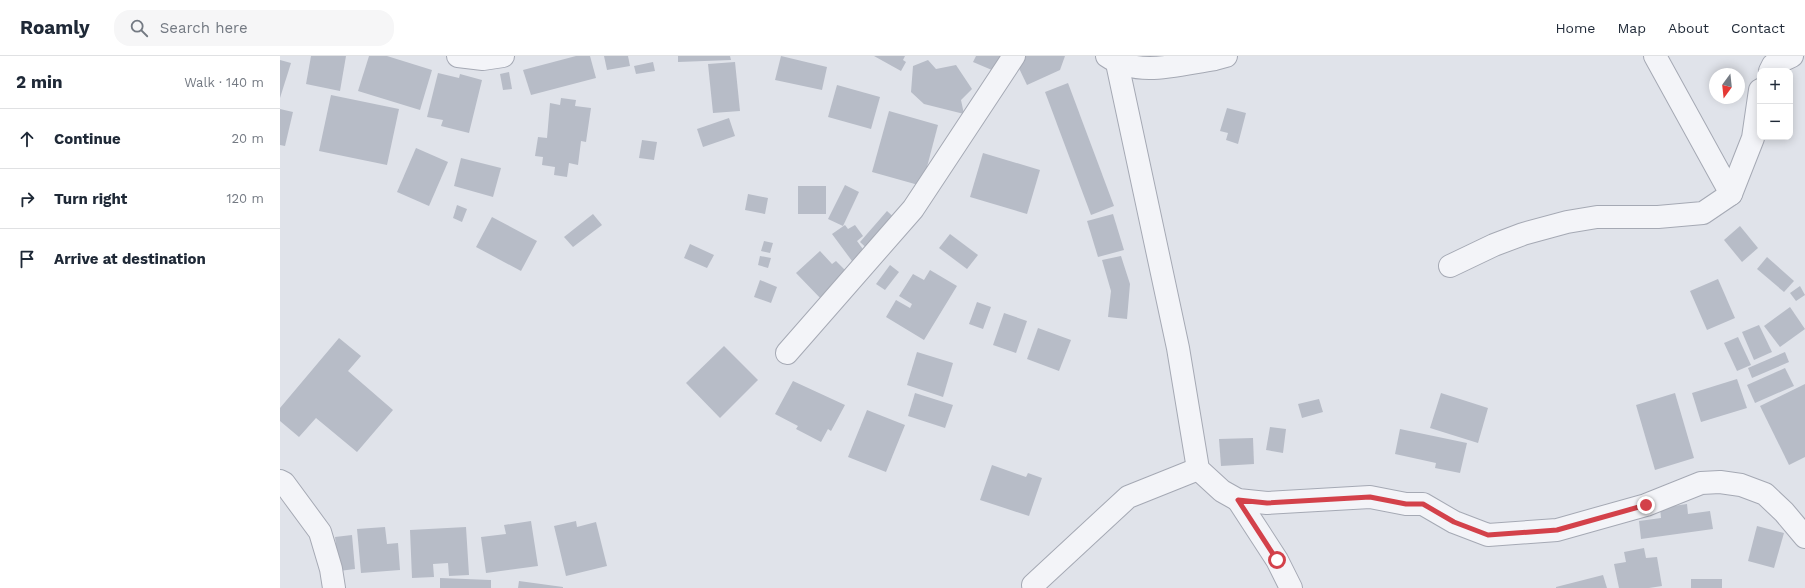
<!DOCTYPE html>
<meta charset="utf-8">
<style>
:root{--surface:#fff;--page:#f6f6f7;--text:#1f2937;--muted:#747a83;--line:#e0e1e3}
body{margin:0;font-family:"Work Sans",sans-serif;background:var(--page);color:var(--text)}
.controls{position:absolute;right:12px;top:12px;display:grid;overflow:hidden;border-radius:8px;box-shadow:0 2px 10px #0003}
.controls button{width:36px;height:36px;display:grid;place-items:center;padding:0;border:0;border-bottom:1px solid var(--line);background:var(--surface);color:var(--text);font:20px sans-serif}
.compass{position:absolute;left:1429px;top:12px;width:36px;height:36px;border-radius:50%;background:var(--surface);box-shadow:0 2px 10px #0003;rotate:195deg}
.stop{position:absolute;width:12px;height:12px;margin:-9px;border:3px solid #d3414a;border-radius:50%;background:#fff}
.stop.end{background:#d3414a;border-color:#fff;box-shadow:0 1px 4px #0008}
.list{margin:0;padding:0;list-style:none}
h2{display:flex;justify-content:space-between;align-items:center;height:52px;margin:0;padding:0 16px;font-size:17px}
h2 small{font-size:13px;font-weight:400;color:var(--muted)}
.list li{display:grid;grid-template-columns:26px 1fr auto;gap:12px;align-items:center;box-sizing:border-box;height:60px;padding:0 16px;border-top:1px solid var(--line)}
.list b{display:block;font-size:15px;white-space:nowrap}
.list em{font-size:13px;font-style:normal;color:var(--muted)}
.icon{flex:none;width:22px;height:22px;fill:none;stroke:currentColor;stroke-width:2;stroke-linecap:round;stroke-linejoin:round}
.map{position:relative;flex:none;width:1525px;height:532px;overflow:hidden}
header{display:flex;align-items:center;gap:24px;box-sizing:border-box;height:56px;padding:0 20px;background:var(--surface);border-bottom:1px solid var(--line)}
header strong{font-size:19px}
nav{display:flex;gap:22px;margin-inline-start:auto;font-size:14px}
.search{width:280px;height:36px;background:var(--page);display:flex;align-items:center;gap:10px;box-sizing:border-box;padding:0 14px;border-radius:16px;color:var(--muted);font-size:15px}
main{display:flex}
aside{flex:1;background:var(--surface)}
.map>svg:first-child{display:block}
.building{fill:#b7bcc7}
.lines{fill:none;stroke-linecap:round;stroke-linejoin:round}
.minor-casing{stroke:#a5a9b4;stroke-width:24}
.minor{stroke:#f3f4f8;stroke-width:22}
.route{stroke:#d3414a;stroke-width:5}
</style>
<header>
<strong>Roamly</strong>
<div class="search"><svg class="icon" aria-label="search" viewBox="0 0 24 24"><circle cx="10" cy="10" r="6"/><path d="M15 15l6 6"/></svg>Search here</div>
<nav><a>Home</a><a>Map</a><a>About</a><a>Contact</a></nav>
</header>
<main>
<aside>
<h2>2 min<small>Walk · 140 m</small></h2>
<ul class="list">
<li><svg class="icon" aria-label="ahead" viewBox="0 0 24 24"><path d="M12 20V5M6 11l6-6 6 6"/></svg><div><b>Continue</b></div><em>20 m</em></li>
<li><svg class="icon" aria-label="right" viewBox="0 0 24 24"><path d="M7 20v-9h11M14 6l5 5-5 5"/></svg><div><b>Turn right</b></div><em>120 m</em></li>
<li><svg class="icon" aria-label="arrive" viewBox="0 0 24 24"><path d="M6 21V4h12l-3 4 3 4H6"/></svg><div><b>Arrive at destination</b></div></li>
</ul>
</aside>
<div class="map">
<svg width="1525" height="532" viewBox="0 0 1525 532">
<rect width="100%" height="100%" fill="#e0e3ea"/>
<!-- building -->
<g class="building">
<path d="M 31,0 L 66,0 L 60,35 L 26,28 Z"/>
<path d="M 89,0 L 107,0 L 152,14 L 140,54 L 78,35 Z"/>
<path d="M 296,0 L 310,0 L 316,22 L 251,39 L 243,14 Z"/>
<path d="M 324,0 L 348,0 L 350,10 L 327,14 Z"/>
<path d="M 398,0 L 450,0 L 451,4 L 398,6 Z"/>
<path d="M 501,0 L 547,11 L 542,34 L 495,24 Z"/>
<path d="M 594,0 L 625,0 L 623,4 L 626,6 L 621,15 Z"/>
<path d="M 696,0 L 727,0 L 719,17 L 693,6 Z"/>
<path d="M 743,0 L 785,0 L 780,14 L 747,29 L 736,6 Z"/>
<path d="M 0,4 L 11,7 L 0,42 Z"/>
<path d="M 648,4 L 656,13 L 676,9 L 692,33 L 681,44 L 684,58 L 644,48 L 631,36 L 633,10 Z"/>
<path d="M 373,6 L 375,15 L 356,18 L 354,10 Z"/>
<path d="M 455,6 L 460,55 L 433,57 L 428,8 Z"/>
<path d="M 229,16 L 232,33 L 223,34 L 220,18 Z"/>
<path d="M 158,17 L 179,22 L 180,18 L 202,24 L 189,77 L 161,70 L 163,64 L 147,61 Z"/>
<path d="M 788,27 L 834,150 L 811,159 L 765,36 Z"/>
<path d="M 557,29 L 600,41 L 591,73 L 548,61 Z"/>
<path d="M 51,39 L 119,53 L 107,109 L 39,95 Z"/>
<path d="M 281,42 L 296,44 L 295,50 L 311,52 L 306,86 L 301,85 L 298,109 L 289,107 L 287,121 L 274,119 L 275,111 L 262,109 L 263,101 L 255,100 L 258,81 L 267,82 L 270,47 L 280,49 Z"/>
<path d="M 947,52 L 966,57 L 958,88 L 946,84 L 948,77 L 940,75 Z"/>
<path d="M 0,53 L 13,56 L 5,90 L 0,89 Z"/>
<path d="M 609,55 L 658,69 L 642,130 L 592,116 Z"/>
<path d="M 449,62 L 455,80 L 423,91 L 417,73 Z"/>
<path d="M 362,84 L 377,86 L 374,104 L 359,102 Z"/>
<path d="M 136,92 L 168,106 L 149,150 L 117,136 Z"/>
<path d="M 703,97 L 760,114 L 747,158 L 690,141 Z"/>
<path d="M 181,102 L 221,112 L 213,141 L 174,130 Z"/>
<path d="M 565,129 L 579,136 L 563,170 L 548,163 Z"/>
<rect x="518" y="130" width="28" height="28"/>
<path d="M 468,138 L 488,142 L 485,158 L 465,154 Z"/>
<path d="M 177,149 L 187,153 L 182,166 L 173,162 Z"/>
<path d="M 607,155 L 619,166 L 592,197 L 580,186 Z"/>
<path d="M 313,158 L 322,169 L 293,191 L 284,181 Z"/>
<path d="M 833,158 L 844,194 L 818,201 L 807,165 Z"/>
<path d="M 212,161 L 257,185 L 241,215 L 196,191 Z"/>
<path d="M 565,169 L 568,173 L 575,169 L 583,180 L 577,185 L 585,196 L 572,205 L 552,178 Z"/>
<path d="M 1460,170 L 1478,192 L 1462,206 L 1444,184 Z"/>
<path d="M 670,178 L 698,199 L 687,213 L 659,192 Z"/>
<path d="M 484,185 L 493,187 L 490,197 L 481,195 Z"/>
<path d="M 410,188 L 434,199 L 427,212 L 404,202 Z"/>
<path d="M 540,195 L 552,208 L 556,205 L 571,220 L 544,246 L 516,217 Z"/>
<path d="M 480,200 L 491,202 L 488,212 L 478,209 Z"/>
<path d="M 841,200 L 850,228 L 847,263 L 828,261 L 831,235 L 822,204 Z"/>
<path d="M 1487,201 L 1514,225 L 1504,236 L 1477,213 Z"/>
<path d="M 610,209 L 619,216 L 605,234 L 596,228 Z"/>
<path d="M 650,214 L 677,230 L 644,284 L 606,261 L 616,244 L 630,252 L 632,248 L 619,240 L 633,218 L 644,224 Z"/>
<path d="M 1438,223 L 1455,262 L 1427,274 L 1410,235 Z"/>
<path d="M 480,224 L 497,231 L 491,247 L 474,241 Z"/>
<path d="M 1520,230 L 1525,239 L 1516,245 L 1510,237 Z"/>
<path d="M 697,246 L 711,251 L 703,273 L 689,268 Z"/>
<path d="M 1510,251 L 1525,273 L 1500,291 L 1484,270 Z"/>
<path d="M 724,257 L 747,265 L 736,297 L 713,289 Z"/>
<path d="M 1479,269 L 1492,296 L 1474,304 L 1462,276 Z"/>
<path d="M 758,272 L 791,284 L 779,315 L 747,303 Z"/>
<path d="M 1458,281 L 1471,309 L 1457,315 L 1444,287 Z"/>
<path d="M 59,282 L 81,300 L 68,315 L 113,354 L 77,396 L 36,362 L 19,381 L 0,365 L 0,352 Z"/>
<path d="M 444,290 L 478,324 L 440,362 L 406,327 Z"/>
<path d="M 637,296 L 673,307 L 663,341 L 627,329 Z"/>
<path d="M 1505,296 L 1509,306 L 1472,322 L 1468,312 Z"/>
<path d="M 1505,312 L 1514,330 L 1475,347 L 1467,329 Z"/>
<path d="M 1457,323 L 1467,352 L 1421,366 L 1412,337 Z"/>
<path d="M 513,325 L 565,349 L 551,375 L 548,373 L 541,386 L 516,373 L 518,370 L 495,358 Z"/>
<path d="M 1525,328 L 1525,401 L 1509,409 L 1480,350 Z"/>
<path d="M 635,337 L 673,349 L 665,372 L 628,360 Z"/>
<path d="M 1161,337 L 1208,352 L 1198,387 L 1150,372 Z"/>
<path d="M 1395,337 L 1414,402 L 1375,414 L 1356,349 Z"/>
<path d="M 1039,343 L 1043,356 L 1022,362 L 1018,348 Z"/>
<path d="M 587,354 L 625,369 L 606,416 L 568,401 Z"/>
<path d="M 990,371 L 1006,373 L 1003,397 L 986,394 Z"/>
<path d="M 1120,373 L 1187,387 L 1180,417 L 1155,412 L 1156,407 L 1115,398 Z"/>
<path d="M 973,382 L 974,408 L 941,410 L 939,383 Z"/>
<path d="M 712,409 L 746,421 L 748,417 L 762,422 L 749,460 L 700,444 Z"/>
<path d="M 1407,448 L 1408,458 L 1430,455 L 1433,473 L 1361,483 L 1359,465 L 1381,462 L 1380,452 Z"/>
<path d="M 251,465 L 258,510 L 206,517 L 201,481 L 226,478 L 224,469 Z"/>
<path d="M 296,465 L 297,471 L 316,466 L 327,510 L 286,520 L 274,470 Z"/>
<path d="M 1477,470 L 1504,477 L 1494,512 L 1468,505 Z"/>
<path d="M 105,471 L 107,488 L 118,487 L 120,514 L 81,517 L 77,473 Z"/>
<path d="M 186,471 L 189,519 L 169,520 L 168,507 L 153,508 L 154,521 L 132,522 L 130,474 Z"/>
<path d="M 72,479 L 75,513 L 59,515 L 55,481 Z"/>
<path d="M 1364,492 L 1366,502 L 1377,501 L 1382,530 L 1369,532 L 1339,532 L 1334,508 L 1346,506 L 1344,496 Z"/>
<path d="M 1323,519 L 1327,532 L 1276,532 L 1276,531 Z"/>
<path d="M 160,522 L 211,524 L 211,532 L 160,532 Z"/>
<rect x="1411" y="523" width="31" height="9"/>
<path d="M 239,525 L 283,531 L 283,532 L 238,532 Z"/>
</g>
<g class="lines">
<!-- minor casing -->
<g class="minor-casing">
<g id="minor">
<path d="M 178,0 L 203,3 L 223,0"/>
<path d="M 827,0 C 859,22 900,8 935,3 L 946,0"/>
<path d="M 1375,0 L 1451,138"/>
<path d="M 837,7 L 898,292 L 918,413 L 942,435 L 958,444 L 987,447 L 1090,441 L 1126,448 L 1143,448 L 1174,466 L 1208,479 L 1277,474 L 1366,449 L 1421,427 L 1440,426 L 1461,429 L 1485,438 L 1504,456 L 1525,481"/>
<path d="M 1490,15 L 1493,9 L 1512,0"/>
<path d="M 1170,210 L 1214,189 L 1243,178 L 1287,166 L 1317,161 L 1378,161 L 1423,157 L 1451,138 L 1473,82 L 1480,34"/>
<path d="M 507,297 L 633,153 L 734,0"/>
<path d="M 0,425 L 4,427 L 40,476 L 51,513 L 54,532"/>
<path d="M 958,444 L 997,504 L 1011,532"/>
<path d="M 753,529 L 848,441 L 918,413"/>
</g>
</g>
<!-- minor -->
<use href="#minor" class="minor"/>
</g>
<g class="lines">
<!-- route -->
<path class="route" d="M 997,504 L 958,444 L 987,447 L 1090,441 L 1126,448 L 1143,448 L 1174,466 L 1208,479 L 1277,474 L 1366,449"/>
</g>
</svg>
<div class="controls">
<button>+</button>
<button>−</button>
</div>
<svg class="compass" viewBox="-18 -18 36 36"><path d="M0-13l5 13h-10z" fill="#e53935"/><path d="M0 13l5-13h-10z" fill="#747a83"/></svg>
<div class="stop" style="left:997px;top:504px"></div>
<div class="stop end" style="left:1366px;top:449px"></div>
</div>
</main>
